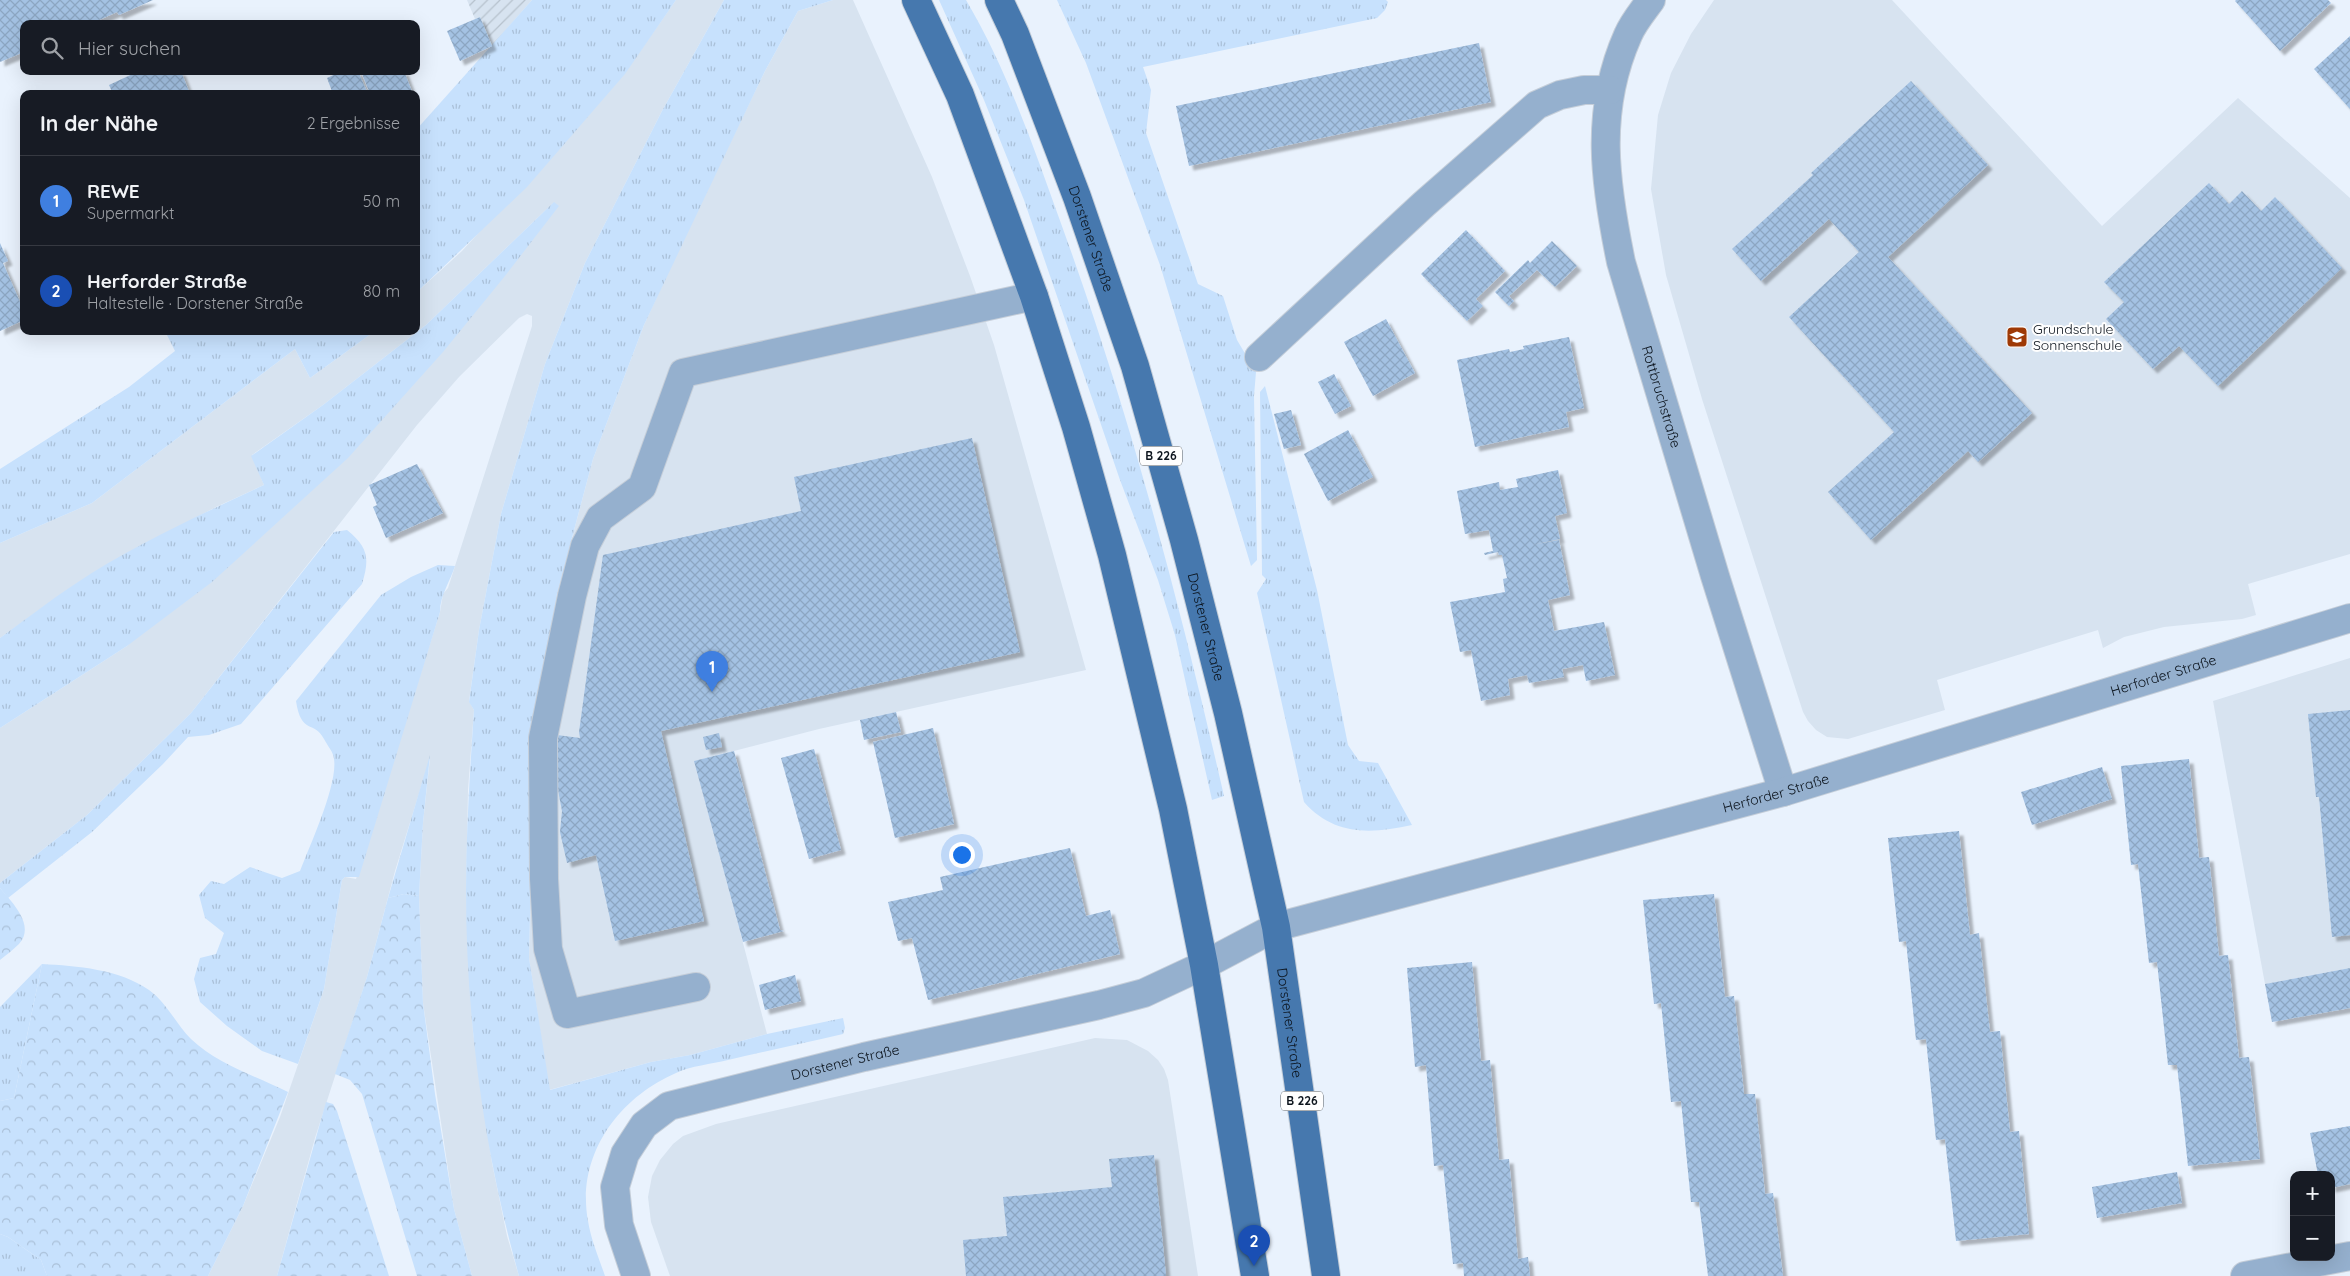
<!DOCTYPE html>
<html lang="de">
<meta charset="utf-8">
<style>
:root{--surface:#171b24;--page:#242831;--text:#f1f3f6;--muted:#9ea1a6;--line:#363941;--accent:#cc9f8a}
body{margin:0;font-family:Quicksand,sans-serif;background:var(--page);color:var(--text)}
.controls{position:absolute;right:15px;bottom:15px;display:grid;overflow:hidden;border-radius:10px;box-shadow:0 5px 20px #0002}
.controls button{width:45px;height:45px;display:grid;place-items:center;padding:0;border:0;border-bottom:1px solid var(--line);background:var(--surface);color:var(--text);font:25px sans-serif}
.you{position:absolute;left:961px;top:854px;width:18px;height:18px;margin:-12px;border:4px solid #fff;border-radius:50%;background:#1a73e8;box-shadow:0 0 0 8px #1a73e833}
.badge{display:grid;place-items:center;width:32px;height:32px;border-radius:50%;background:var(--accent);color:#fff;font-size:16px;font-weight:700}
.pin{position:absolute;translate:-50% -41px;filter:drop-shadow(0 1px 2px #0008)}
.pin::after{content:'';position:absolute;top:26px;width:18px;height:15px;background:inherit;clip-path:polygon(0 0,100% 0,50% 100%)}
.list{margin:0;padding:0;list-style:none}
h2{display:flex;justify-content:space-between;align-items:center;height:65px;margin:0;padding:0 20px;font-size:21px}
h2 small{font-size:16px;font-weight:400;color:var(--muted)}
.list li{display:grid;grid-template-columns:32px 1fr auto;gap:15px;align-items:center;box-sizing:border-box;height:90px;padding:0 20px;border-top:1px solid var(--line)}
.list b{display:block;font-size:19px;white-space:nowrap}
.list p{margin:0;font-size:16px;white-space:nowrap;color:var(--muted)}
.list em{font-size:16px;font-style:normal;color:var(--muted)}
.icon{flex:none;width:28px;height:28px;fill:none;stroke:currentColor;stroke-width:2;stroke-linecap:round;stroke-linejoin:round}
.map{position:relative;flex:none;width:2350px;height:1276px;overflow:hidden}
.search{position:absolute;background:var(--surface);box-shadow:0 5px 20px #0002;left:20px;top:20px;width:400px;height:55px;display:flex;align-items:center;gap:12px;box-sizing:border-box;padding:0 18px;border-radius:10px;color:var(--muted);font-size:19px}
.panel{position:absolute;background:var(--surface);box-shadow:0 5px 20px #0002;left:20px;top:90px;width:400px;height:245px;border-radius:10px}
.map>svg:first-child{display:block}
.built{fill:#d7e3f0}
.industrial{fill:url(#industrial-furrows)}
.grass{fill:url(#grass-tufts)}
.forest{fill:url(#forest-crowns)}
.building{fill:url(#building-cross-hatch);filter:url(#shadow)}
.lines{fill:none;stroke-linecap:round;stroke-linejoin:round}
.minor-casing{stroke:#c5ced9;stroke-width:30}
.major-casing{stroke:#c5ced9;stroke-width:30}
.minor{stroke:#95b0ce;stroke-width:28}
.major{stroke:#4678ae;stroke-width:28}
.labels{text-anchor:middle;stroke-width:4;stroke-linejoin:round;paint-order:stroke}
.shield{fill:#fefefe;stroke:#545a60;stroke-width:1}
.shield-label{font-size:12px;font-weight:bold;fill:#0b131c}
.street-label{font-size:14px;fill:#0b131c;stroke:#fefefe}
.poi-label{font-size:14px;fill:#0b131c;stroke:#fefefe;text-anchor:start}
</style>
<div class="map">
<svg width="2350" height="1276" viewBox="0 0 2350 1276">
<defs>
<pattern id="industrial-furrows" width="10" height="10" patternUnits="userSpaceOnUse" patternTransform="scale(1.25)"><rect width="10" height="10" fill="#d7e3f0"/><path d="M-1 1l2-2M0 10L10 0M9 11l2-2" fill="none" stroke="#b7c2cd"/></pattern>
<pattern id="grass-tufts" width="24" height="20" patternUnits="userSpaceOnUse" patternTransform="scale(1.25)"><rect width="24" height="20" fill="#c7e1fd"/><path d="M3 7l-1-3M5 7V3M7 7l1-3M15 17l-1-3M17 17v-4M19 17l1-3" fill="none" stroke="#aac0d8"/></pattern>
<pattern id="forest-crowns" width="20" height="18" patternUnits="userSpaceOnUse" patternTransform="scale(1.25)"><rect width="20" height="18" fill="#c7e1fd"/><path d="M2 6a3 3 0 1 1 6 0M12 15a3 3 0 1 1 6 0" fill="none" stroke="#aac0d8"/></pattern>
<pattern id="building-cross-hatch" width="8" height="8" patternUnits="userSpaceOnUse" patternTransform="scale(1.25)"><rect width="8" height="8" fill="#a4c2e3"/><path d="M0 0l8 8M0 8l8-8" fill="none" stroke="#8ca6c2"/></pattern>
<filter id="shadow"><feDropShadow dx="4.5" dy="4.5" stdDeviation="1" flood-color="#0004"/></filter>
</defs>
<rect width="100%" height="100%" fill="#e9f2fd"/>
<!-- built -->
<g class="built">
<path d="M 676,0 L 724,0 L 662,111 L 585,263 L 545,364 L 501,514 L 479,630 L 469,701 L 474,710 L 468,790 L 466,892 L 473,1032 L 492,1163 L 507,1236 L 519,1276 L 472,1276 L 454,1209 L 423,1003 L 419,896 L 423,823 L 430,758 L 395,871 L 367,977 L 315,1138 L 277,1276 L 208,1276 L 243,1206 L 280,1117 L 324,989 L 342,880 L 345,877 L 356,879 L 440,612 L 443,594 L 448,588 L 455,566 L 532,326 L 532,316 L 527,314 L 519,318 L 459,377 L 417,425 L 191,713 L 87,815 L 0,883 L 0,728 L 127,646 L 554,202 L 426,325 L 323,405 L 252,455 L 264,485 L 216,507 L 116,560 L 76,584 L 0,638 L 0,543 L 92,503 L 295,349 L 310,378 L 375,331 L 416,331 L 416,293 L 462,251 L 624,74 Z"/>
<path d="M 833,0 L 853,0 L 932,177 L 970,276 L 994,345 L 1086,670 L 819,729 L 695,761 L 767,1034 L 690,1055 L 651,1062 L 549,1090 L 529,958 L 532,829 L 532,732 L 557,594 L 593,459 L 644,325 L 684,238 L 765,71 L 798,11 Z"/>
<path d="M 1714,0 L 1892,0 L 2102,226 L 2238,98 L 2350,198 L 2350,554 L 2248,584 L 2256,615 L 2242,619 L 2164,627 L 2124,637 L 2103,648 L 2098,630 L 1937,680 L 1945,710 L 1848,739 L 1827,737 L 1816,730 L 1808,721 L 1803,712 L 1702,399 L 1666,275 L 1651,189 L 1658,115 L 1671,73 L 1691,34 Z"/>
<path d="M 2350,658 L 2350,968 L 2265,984 L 2213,701 Z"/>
<path d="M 1095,1038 L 1127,1040 L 1148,1051 L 1158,1060 L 1164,1069 L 1168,1080 L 1198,1276 L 670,1276 L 651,1222 L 648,1197 L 652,1176 L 660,1160 L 673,1144 L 683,1136 L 716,1124 Z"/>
</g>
<!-- industrial -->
<path class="industrial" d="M 467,0 L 532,0 L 492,46 L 480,17 L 475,19 Z"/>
<!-- grass -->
<g class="grass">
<path d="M 532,0 L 676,0 L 625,74 L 527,187 L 416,293 L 416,130 Z"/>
<path d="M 724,0 L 833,0 L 798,11 L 765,71 L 644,325 L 593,459 L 557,594 L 532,732 L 532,829 L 529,958 L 550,1090 L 651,1062 L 690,1055 L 767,1034 L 843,1018 L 845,1028 L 843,1034 C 804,1043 766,1051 728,1060 C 711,1064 691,1066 676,1073 C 618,1098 576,1156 588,1221 C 591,1240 599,1258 605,1276 L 519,1276 C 484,1152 466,1020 466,891 C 466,831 470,771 474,710 L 469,702 L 479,630 L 501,514 L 545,364 L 585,263 L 662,111 Z"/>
<path d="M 939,0 L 966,0 C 1008,71 1035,151 1063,229 C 1130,414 1180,604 1224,796 L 1212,800 L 1175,635 L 1158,580 L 1120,480 L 1024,200 L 984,100 Z"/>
<path d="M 1057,0 L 1386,0 L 1388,2 L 1385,10 L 1377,18 L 1143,67 L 1151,90 L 1146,133 L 1198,284 L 1223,296 L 1237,340 L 1256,372 L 1254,396 L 1257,560 L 1251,566 L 1160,265 L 1086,63 Z"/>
<path d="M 554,202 L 559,206 L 505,276 L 443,352 L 348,458 L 212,582 L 127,646 L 0,728 L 0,638 C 25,620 49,601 75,584 C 133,545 200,515 264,485 L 251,456 L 323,405 L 426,325 Z"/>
<path d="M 165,331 L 375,331 L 310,378 L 295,349 L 92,503 L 0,543 L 0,469 L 129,387 L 175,351 Z"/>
<path d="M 1265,386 L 1317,590 L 1348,745 L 1359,761 L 1378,763 L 1412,825 C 1371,834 1334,836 1304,802 L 1257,593 L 1266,579 L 1262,575 L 1260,392 Z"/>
<path d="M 347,530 C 368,547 370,558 362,584 L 241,724 L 209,735 L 188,737 L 163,764 L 92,832 L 8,898 L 0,888 L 0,883 L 87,815 L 191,713 L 334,532 Z"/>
<path d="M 438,565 L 455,566 C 450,582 440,595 440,612 L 359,877 L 345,877 L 342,880 L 324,989 L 298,1064 L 262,1051 L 227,1026 L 200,1002 L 194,979 L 200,958 L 216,954 L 224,933 L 205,918 L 199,895 L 211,881 L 224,884 L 250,867 L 282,878 L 300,871 C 310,845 338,784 334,759 C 334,753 327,745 324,739 C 314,720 301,735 296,701 L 381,595 L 411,577 Z"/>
<path d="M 430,755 L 423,823 L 419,896 L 404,894 L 388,898 Z"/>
<path d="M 42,964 L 14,1098 L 0,1101 L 0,1007 Z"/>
<path d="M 0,1234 L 8,1237 L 41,1260 L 47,1276 L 0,1276 Z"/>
</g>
<!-- forest -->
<g class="forest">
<path d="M 0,888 C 12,902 36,926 19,944 C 13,950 6,955 0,960 Z"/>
<path d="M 404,894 L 419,896 L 423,1003 L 435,1094 L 454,1209 L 472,1276 L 417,1276 L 362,1094 L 350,1080 L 335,1074 L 367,977 L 388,898 Z"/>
<path d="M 42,964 C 77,966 119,969 149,990 C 167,1003 176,1024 191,1039 C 217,1064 256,1076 288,1092 L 243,1206 L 208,1276 L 47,1276 L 41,1260 L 8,1237 L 0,1234 L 0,1101 L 14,1098 Z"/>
<path d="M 326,1102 L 333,1104 L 337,1111 L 389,1276 L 277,1276 Z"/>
</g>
<!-- building -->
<g class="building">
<path d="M 0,0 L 153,0 L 119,15 L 117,12 L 90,24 L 24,24 L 24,52 L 0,62 Z"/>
<path d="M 2236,0 L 2328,0 L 2331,3 L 2280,51 L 2235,1 Z"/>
<path d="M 480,17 L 492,46 L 460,61 L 447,31 Z"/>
<path d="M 2350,36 L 2350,109 L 2314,69 Z"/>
<path d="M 1479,43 L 1491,102 L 1189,166 L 1176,106 Z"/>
<path d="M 139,71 L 181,71 L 190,94 L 113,94 L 109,85 Z"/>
<path d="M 342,71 L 358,71 L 368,94 L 333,94 L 327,78 Z"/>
<path d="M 361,71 L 404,71 L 413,94 L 370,94 Z"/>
<path d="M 1911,81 L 1988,165 L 1888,257 L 2032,413 L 1978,462 L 1968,451 L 1871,540 L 1828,492 L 1894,432 L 1789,317 L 1859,252 L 1829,219 L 1761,281 L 1732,249 L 1813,175 L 1811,173 Z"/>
<path d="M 2209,183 L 2229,204 L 2242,191 L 2261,211 L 2275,197 L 2342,268 L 2218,386 L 2179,346 L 2153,369 L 2106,319 L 2124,302 L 2104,282 Z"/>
<path d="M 1466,230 L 1505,271 L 1476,299 L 1483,306 L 1467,321 L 1421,274 Z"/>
<path d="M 1552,241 L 1577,266 L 1555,287 L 1537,270 L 1509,296 L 1514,301 L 1509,306 L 1495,292 L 1528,260 L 1530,263 Z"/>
<path d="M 0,243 L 8,261 L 3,263 L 24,311 L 24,320 L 0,331 Z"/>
<path d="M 1386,319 L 1415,373 L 1373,396 L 1344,342 Z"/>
<path d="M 1569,337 L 1584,408 L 1566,412 L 1569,427 L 1475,447 L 1457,360 L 1509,349 L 1510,352 L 1524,349 L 1523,346 Z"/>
<path d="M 1334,374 L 1351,406 L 1335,414 L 1318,382 Z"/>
<path d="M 1291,410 L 1301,445 L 1284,449 L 1274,414 Z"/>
<path d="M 1348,430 L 1373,477 L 1328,501 L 1304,454 Z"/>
<path d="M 972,438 L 1020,652 L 661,731 L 704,921 L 615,941 L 596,855 L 567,863 L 560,832 L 562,811 L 556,780 L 557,735 L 580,738 L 579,732 L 603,555 L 801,511 L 794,477 Z"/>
<path d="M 417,464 L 443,513 L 386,538 L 373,507 L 377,505 L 369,485 Z"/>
<path d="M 1558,470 L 1567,513 L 1555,516 L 1560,539 L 1532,545 L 1559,540 L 1570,595 L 1548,600 L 1554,631 L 1604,622 L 1615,675 L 1586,681 L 1583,665 L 1562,669 L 1564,677 L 1529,683 L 1527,675 L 1508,679 L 1510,695 L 1481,701 L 1471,650 L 1460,652 L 1450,602 L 1505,592 L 1503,579 L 1507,578 L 1502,555 L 1499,555 L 1498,552 L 1485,555 L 1484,553 L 1493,551 L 1489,530 L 1465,534 L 1457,491 L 1499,482 L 1500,490 L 1518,487 L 1516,479 Z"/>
<path d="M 2350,710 L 2350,935 L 2332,937 L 2319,797 L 2316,797 L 2308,714 Z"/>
<path d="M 896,712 L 901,732 L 864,740 L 860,720 Z"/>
<path d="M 933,728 L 954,824 L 895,838 L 873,742 Z"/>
<path d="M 719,733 L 722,747 L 706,750 L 703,737 Z"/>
<path d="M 814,749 L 841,850 L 809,859 L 781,758 Z"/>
<path d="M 734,751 L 780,930 L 784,931 L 743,942 L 694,761 Z"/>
<path d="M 2189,759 L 2199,858 L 2209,857 L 2219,956 L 2228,955 L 2239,1058 L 2249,1057 L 2260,1159 L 2188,1166 L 2177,1065 L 2168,1065 L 2157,962 L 2149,963 L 2138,864 L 2131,865 L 2121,766 Z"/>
<path d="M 2102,767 L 2112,799 L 2032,825 L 2021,792 Z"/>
<path d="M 1959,831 L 1970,935 L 1979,933 L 1990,1032 L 2000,1031 L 2010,1132 L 2019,1131 L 2029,1234 L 1956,1241 L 1945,1139 L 1936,1140 L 1926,1039 L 1916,1040 L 1906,941 L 1899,942 L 1888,838 Z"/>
<path d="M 1070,848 L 1086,916 L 1110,910 L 1120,954 L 928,1000 L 912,938 L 898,941 L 888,902 L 943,890 L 940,877 Z"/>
<path d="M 1714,894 L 1725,997 L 1734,996 L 1744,1094 L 1755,1094 L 1765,1194 L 1773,1193 L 1783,1276 L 1708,1276 L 1699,1202 L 1691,1202 L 1681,1101 L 1671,1102 L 1661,1003 L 1654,1004 L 1643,900 Z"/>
<path d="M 1472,962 L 1481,1061 L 1490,1060 L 1499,1160 L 1509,1159 L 1518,1259 L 1528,1257 L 1530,1276 L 1464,1276 L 1463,1263 L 1453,1264 L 1443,1165 L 1434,1166 L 1426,1065 L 1415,1067 L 1407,968 Z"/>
<path d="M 2350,968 L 2350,1008 L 2272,1022 L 2265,984 Z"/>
<path d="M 795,975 L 801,1001 L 765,1010 L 759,985 Z"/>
<path d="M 2350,1126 L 2350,1184 L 2331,1188 L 2331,1175 L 2318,1175 L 2310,1133 Z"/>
<path d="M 1154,1155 L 1166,1276 L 966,1276 L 963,1240 L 1007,1236 L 1003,1197 L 1112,1187 L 1109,1159 Z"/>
<path d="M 2177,1172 L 2182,1203 L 2097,1218 L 2092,1187 Z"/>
</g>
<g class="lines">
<!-- minor casing -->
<g class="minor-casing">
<g id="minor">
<path id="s1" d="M 1651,0 C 1643,11 1633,23 1628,35 C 1594,111 1605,184 1621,262 L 1715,576 L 1783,792"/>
<path d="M 1259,357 L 1424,204 L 1537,105 L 1560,95 L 1584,90 L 1610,90"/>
<path d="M 696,987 L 567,1014 L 548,949 L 544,879 L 543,738 L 572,596 L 585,546 L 600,518 L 642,487 L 683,373 L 1034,296"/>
<path id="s2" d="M 636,1276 L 619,1225 L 615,1187 L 625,1154 L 644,1125 L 669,1106 L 864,1057 L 1099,1005 L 1144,993 L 1204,965 L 1276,927 L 1783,792 L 2350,618"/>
<path d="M 2245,1276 L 2350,1256"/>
</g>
</g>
<!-- major casing -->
<g class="major-casing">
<g id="major">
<path d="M 916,0 L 960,95 L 1034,296 L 1076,427 L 1112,555 L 1173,809 L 1204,965 L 1255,1276"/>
<path id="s3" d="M 999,0 L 1015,34 L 1077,197 L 1135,366 L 1184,540 L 1228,713 L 1276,927 L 1326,1276"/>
</g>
</g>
<!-- minor -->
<use href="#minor" class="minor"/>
<!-- major -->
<use href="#major" class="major"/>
</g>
<!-- icons -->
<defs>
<g id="school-square" transform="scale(1.125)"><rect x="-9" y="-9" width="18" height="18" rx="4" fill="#9e3905" stroke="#fefefe"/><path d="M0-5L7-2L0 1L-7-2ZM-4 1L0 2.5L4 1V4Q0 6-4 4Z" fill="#fff"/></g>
</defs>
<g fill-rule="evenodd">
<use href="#school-square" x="2017" y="337"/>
</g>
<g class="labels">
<!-- shield labels -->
<g class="shield">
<rect x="1140" y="446.5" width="42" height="19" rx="4"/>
<rect x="1281" y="1091.5" width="42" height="19" rx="4"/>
</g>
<g class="shield-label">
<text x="1161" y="460">B 226</text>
<text x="1302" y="1105">B 226</text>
</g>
<!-- street labels -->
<g class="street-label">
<text dy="5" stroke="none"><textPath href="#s3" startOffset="256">Dorstener Straße</textPath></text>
<text dy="5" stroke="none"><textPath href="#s1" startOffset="414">Rottbruchstraße</textPath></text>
<text dy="5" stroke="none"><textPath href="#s3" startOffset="661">Dorstener Straße</textPath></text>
<text dy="5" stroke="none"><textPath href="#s2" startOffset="1751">Herforder Straße</textPath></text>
<text dy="5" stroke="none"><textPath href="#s2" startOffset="1346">Herforder Straße</textPath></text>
<text dy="5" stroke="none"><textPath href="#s3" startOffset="1066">Dorstener Straße</textPath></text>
<text dy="5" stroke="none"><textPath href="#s2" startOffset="374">Dorstener Straße</textPath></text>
</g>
<!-- poi labels -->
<g class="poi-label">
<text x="2033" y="334">Grundschule<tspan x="2033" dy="16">Sonnenschule</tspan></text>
</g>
</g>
</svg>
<div class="controls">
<button>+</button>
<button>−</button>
</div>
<div class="you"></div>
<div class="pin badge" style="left:712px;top:692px;background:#3f7fe0">1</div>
<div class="pin badge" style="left:1254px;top:1266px;background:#1a4fb4">2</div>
<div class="search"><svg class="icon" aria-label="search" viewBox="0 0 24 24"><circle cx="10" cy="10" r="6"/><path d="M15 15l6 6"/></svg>Hier suchen</div>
<section class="panel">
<h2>In der Nähe<small>2 Ergebnisse</small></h2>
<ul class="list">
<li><span class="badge" style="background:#3f7fe0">1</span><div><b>REWE</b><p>Supermarkt</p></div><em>50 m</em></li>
<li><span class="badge" style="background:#1a4fb4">2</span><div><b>Herforder Straße</b><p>Haltestelle · Dorstener Straße</p></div><em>80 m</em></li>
</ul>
</section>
</div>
